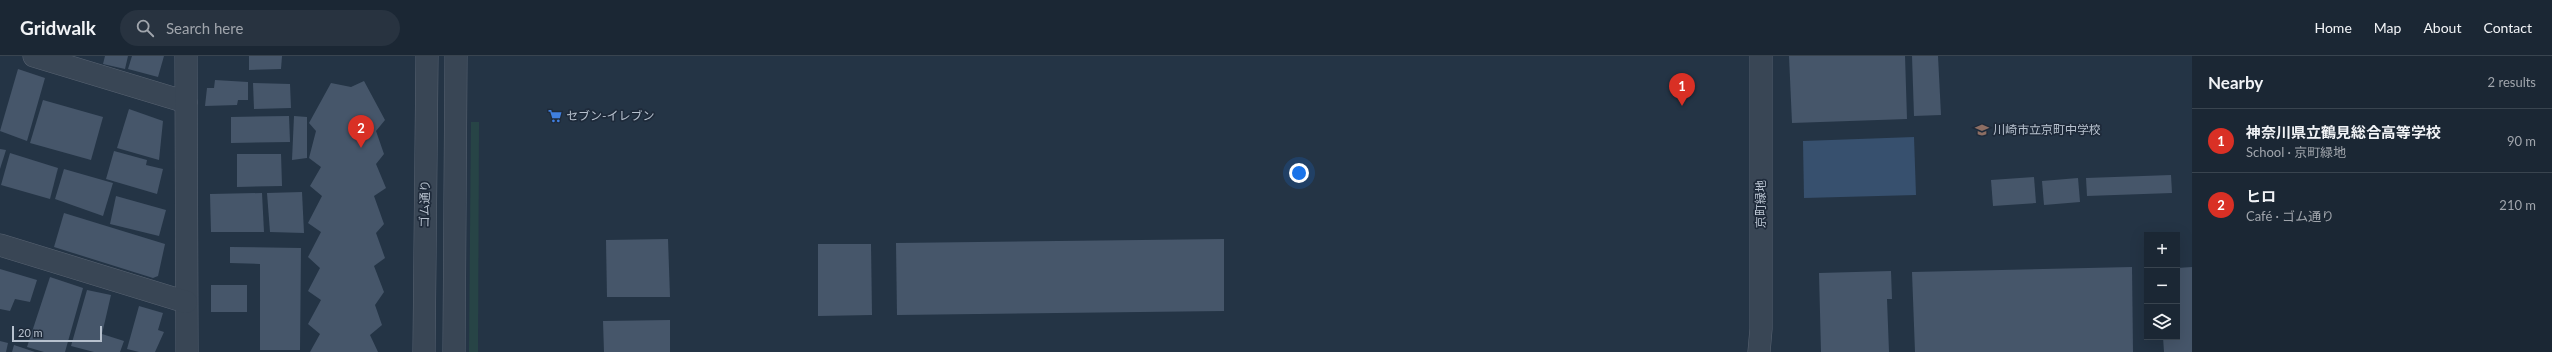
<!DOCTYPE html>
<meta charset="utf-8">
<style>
:root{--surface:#1b2734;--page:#283340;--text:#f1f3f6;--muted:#a0a5ac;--line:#39444f;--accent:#d93025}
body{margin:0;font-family:Lato,"Noto Sans JP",sans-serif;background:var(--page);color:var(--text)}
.controls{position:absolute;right:12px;bottom:12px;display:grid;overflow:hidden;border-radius:0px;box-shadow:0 4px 16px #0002}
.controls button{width:36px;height:36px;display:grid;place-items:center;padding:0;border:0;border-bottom:1px solid var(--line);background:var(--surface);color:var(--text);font:20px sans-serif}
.scale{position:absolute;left:12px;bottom:10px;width:90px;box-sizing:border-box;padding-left:4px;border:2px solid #b7c1ce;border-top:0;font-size:11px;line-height:14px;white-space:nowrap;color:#b7c1ce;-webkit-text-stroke:3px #1e2a3a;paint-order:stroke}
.you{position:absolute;left:1299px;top:117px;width:14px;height:14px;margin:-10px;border:3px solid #fff;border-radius:50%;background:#1a73e8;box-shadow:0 0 0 6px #1a73e833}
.badge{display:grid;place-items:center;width:26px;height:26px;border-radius:50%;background:var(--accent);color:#fff;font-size:13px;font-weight:700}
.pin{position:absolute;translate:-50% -33px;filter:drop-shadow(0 1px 2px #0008)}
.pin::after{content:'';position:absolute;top:21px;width:14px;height:12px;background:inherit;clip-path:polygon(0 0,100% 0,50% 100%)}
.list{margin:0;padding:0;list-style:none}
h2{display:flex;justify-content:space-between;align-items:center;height:52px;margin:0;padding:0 16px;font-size:17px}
h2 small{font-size:13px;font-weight:400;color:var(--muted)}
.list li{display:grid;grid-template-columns:26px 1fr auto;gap:12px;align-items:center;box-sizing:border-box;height:64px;padding:0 16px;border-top:1px solid var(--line)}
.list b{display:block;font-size:15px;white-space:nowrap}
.list p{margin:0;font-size:13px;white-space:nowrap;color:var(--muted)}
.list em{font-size:13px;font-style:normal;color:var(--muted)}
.icon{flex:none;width:22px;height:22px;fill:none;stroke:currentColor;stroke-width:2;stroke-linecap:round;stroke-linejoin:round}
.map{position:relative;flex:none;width:2192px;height:296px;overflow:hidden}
header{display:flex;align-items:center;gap:24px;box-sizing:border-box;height:56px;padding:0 20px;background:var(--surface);border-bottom:1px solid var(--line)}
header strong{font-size:19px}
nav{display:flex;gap:22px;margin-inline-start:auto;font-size:14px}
.search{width:280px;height:36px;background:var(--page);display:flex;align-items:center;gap:10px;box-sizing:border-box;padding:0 14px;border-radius:22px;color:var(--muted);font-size:15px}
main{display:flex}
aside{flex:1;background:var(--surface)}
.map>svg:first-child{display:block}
.green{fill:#274446}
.water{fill:#37506e}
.building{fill:#46566a}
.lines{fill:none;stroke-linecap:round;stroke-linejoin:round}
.pedestrian-casing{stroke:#586372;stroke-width:23}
.minor-casing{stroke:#586372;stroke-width:23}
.tertiary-casing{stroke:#586372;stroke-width:23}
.pedestrian{stroke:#394655;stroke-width:22}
.minor{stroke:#394655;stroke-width:22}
.tertiary{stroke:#394655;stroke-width:22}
.labels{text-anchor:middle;stroke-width:3.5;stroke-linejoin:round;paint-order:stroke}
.poi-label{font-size:12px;fill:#b7c1ce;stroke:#1e2a3a;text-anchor:start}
.street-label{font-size:12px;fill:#b7c1ce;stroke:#1e2a3a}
</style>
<header>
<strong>Gridwalk</strong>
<div class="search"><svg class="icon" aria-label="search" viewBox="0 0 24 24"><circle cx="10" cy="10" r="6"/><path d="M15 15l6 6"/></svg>Search here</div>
<nav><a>Home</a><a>Map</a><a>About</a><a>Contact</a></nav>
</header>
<main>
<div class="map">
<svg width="2192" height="296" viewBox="0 0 2192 296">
<rect width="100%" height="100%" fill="#243445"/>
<!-- green -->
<path class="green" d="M 471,66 L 479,66 L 478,296 L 469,296 Z"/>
<!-- water -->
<path class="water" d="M 1914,81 L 1916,139 L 1804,142 L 1803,85 Z"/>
<!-- building -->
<g class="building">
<path d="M 105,0 L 128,0 L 125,13 L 103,8 Z"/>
<path d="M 132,0 L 164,0 L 158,21 L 128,13 Z"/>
<path d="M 249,0 L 282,0 L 281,13 L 249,14 Z"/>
<path d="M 1789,0 L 1905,0 L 1907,63 L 1792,67 Z"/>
<path d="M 1912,0 L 1938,0 L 1941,59 L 1914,60 Z"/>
<path d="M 18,13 L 45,22 L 27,85 L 0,75 Z"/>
<path d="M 215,24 L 248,26 L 248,44 L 238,44 L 237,49 L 205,50 L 207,32 L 214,32 Z"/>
<path d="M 364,25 L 385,64 L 376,75 L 384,98 L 376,108 L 386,132 L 374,140 L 384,168 L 376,177 L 385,202 L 374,210 L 384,236 L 375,249 L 382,269 L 370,279 L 378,296 L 310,296 L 320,278 L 308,268 L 321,244 L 308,235 L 320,212 L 308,201 L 321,176 L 308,167 L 322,140 L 310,130 L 321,111 L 309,102 L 316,75 L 309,67 L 331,27 L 351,31 Z"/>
<path d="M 253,27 L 290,28 L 291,52 L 254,53 Z"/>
<path d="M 43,44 L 103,61 L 91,104 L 30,87 Z"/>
<path d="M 129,53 L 163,65 L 159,104 L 117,92 Z"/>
<path d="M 289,60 L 290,86 L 231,87 L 231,61 Z"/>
<path d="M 294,60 L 307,61 L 307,102 L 292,104 Z"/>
<path d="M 0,93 L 6,94 L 0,113 Z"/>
<path d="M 114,95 L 147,104 L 146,109 L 163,113 L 157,138 L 106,123 Z"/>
<path d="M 10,97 L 58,112 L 50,143 L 1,129 Z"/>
<path d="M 237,98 L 281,98 L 282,130 L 237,131 Z"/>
<path d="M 64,113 L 113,127 L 103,160 L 55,143 Z"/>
<path d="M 2171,119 L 2172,137 L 2087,140 L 2086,122 Z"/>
<path d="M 2034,121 L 2036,147 L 1993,150 L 1991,124 Z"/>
<path d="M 2078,122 L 2080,146 L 2044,149 L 2042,125 Z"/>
<path d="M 302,136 L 304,177 L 270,176 L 267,137 Z"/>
<path d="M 262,137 L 264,176 L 211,176 L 210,138 Z"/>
<path d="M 116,140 L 166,154 L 159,180 L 110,168 Z"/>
<path d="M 64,157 L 165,188 L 158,220 L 153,222 L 54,191 Z"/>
<path d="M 668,183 L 670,241 L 607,241 L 606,184 Z"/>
<path d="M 1224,183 L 1224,255 L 897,259 L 896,187 Z"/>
<path d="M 818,188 L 871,188 L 872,259 L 818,260 Z"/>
<path d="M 230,191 L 301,192 L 300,294 L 260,294 L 260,208 L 230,207 Z"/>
<path d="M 2132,211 L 2133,296 L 1915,296 L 1912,216 Z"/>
<path d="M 2192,211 L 2192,296 L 2164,296 L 2163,281 L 2177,281 L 2177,212 Z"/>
<path d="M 0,213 L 37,224 L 30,246 L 15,243 L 10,255 L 0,253 Z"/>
<path d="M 1891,215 L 1892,243 L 1887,243 L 1889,296 L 1821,296 L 1819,217 Z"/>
<path d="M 50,221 L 83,232 L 65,296 L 44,296 L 27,291 Z"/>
<rect x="211" y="229" width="36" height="27"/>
<path d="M 87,234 L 111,239 L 102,278 L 124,285 L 120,296 L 94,296 L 71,290 Z"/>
<path d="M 139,250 L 163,257 L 158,274 L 164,276 L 155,296 L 139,296 L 127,293 Z"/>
<path d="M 670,264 L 670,296 L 604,296 L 603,265 Z"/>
<path d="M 0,285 L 8,287 L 6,296 L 0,296 Z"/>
<path d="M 14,289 L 35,296 L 12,296 Z"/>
</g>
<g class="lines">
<!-- pedestrian casing -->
<g class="pedestrian-casing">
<path id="pedestrian" d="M 1759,296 L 1761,273 L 1761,0"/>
</g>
<!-- minor casing -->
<g class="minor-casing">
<g id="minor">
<path d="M 34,0 L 186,46"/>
<path d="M 186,0 L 187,296"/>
<path d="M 0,189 L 186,246"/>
</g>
</g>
<!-- tertiary casing -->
<g class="tertiary-casing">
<g id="tertiary">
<path d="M 424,296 L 427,0"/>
<path d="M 454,296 L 456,0"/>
</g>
</g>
<!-- pedestrian -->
<use href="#pedestrian" class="pedestrian"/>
<!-- minor -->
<use href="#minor" class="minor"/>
<!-- tertiary -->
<use href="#tertiary" class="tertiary"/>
</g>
<!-- icons -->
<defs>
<g id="supermarket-bare" transform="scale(1.08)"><path d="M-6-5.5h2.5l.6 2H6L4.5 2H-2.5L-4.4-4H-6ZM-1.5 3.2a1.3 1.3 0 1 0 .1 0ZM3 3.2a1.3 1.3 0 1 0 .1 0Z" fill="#3f7fe0" stroke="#1e2a3a" stroke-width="2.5" paint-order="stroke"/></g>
<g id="school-bare" transform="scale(1.08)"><path d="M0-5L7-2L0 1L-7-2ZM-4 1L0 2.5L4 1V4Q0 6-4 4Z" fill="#8d6e63" stroke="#1e2a3a" stroke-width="2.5" paint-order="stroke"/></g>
</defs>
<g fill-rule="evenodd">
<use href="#supermarket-bare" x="555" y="60"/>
<use href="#school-bare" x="1982" y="74"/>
</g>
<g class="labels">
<!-- poi labels -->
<g class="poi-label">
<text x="566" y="64">セブン-イレブン</text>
<text x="1993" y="78">川崎市立京町中学校</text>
</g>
<!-- street labels -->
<g class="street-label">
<text transform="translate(425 148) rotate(-89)" y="4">ゴム通り</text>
<text transform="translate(1761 148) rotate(-90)" y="4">京町緑地</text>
</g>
</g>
</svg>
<div class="controls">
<button>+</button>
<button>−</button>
<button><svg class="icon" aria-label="layers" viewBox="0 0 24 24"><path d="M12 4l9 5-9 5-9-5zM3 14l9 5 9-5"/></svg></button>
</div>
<div class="scale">20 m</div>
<div class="you"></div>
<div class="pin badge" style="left:1682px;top:50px">1</div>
<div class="pin badge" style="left:361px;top:92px">2</div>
</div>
<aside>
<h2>Nearby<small>2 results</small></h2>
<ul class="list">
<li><span class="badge">1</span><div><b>神奈川県立鶴見総合高等学校</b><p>School · 京町緑地</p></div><em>90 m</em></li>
<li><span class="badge">2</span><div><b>ヒロ</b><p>Café · ゴム通り</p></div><em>210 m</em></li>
</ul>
</aside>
</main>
